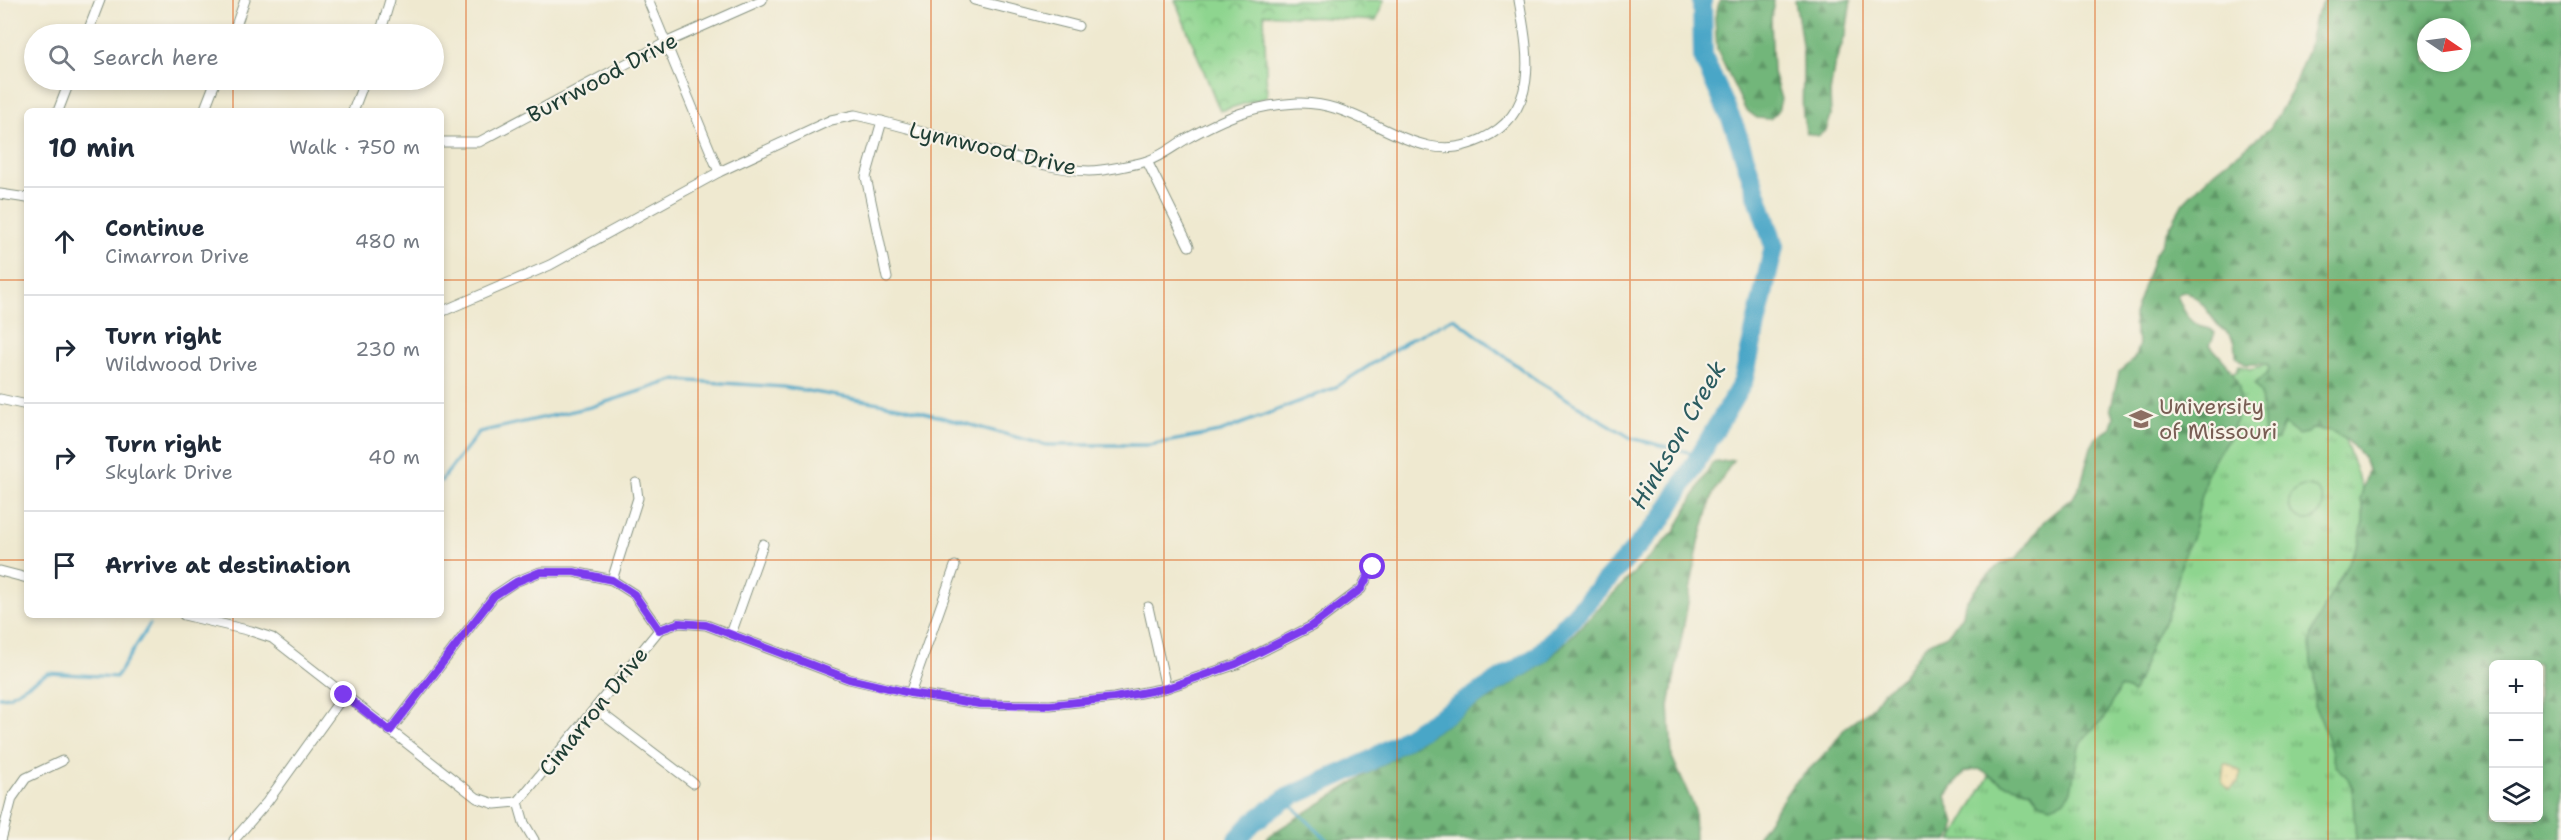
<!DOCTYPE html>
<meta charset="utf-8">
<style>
:root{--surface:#fff;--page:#f2f2f3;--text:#1f2937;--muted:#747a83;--line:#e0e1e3}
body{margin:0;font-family:"Shantell Sans",sans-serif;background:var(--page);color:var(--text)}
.controls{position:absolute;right:18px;bottom:18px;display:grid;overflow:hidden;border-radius:9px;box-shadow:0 3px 9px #0003}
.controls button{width:54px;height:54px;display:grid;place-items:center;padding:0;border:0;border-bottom:2px solid var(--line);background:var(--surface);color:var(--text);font:30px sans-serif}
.compass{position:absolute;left:2417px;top:18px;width:54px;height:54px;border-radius:50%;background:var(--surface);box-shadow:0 3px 9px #0003;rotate:103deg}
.stop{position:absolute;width:18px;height:18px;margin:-14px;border:4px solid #7c3aed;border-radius:50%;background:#fff}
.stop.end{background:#7c3aed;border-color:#fff;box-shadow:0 2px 6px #0008}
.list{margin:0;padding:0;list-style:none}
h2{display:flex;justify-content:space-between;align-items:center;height:78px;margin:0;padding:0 24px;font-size:26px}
h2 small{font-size:20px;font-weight:400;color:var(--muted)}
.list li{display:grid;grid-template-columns:39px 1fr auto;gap:18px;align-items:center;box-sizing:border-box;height:108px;padding:0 24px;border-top:2px solid var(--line)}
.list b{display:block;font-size:22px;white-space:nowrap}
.list p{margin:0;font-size:20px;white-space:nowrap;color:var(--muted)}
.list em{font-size:20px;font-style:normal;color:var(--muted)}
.icon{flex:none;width:33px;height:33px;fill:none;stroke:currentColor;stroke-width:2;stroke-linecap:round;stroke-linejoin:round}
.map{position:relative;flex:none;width:2561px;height:840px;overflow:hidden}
.search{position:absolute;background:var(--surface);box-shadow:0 3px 9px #0003;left:24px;top:24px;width:420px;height:66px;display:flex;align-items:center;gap:15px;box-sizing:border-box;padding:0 21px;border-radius:33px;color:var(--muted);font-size:22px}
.panel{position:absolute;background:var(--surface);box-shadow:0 3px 9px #0003;left:24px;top:108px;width:420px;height:510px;border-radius:9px}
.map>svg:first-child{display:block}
.grass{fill:url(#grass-tufts);stroke:#568962;stroke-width:1.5}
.forest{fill:url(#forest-firs);stroke:#487a57;stroke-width:1.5;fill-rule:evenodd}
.sand{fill:url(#sand-dots);stroke:#868c69;stroke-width:1.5}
.park{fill:url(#park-crowns);stroke:#568962;stroke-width:1.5}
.garden{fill:#8ed58f;stroke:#568962;stroke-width:1.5}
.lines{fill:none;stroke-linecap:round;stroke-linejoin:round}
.stream{stroke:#48a6c7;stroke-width:3}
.river{stroke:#48a6c7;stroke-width:20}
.street-casing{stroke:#879382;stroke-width:11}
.street{stroke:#fff;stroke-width:9}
.route{stroke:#7c3aed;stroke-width:8}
.grid{fill:none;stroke:#de580e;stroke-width:1.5;stroke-opacity:0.55}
.labels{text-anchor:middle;stroke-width:4.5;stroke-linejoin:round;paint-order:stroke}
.street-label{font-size:22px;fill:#1f3d34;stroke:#f7f3e8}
.education-label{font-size:22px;fill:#785e54;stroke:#f7f3e8;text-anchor:start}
.water-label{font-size:24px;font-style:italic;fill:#2b5c60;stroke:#f7f3e8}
</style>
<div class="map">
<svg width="2561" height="840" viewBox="0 0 2561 840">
<defs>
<pattern id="grass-tufts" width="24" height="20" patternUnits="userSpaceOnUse" patternTransform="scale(1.5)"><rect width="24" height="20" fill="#8ed58f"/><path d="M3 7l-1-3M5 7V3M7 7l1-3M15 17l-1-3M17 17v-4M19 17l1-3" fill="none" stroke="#73ae76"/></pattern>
<pattern id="forest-firs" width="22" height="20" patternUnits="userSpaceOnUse" patternTransform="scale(1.5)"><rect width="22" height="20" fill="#72b67a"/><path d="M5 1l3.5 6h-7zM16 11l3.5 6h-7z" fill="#5d9565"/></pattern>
<pattern id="sand-dots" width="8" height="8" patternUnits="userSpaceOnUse" patternTransform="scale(1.5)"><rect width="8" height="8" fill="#eeda9e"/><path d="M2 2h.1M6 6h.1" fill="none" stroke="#ccbc89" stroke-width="1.8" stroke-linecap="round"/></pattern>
<pattern id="park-crowns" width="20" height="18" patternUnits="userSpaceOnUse" patternTransform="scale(1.5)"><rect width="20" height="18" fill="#8ed58f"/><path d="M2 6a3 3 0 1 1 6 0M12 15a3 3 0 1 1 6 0" fill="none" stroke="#73ae76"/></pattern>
</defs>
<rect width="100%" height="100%" fill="#f7f3e8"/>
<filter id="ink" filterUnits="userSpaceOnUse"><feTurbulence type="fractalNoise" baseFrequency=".0167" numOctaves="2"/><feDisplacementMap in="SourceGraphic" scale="12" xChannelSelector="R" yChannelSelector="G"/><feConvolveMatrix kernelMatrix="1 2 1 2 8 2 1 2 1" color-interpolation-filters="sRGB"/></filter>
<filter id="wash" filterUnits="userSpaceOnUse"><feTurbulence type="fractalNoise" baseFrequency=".008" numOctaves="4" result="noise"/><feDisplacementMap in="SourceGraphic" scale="24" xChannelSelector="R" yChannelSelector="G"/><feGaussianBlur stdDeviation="1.35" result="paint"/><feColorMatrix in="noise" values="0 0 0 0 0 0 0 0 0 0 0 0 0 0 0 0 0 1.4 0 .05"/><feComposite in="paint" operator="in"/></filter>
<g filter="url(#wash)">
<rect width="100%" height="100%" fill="#efe9d0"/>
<!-- grass -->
<path class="grass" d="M 2239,365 L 2249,369 L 2266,365 L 2333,409 L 2363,489 L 2381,555 L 2411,840 L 1952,840 L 2222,375 L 2237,371 Z"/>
<!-- forest -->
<g class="forest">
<path d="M 1720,0 L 1774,0 L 1771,19 L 1773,72 L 1781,99 L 1778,111 L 1770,119 L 1757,118 L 1745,109 L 1717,50 L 1715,17 Z"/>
<path d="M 1795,0 L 1851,0 L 1846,33 L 1834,67 L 1830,93 L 1831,116 L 1826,130 L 1818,136 L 1807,133 C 1799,110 1804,86 1803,62 C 1803,42 1798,20 1795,0 Z"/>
<path d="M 2324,0 L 2561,0 L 2561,840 L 2356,840 L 2352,788 L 2347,776 L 2336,766 L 2321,719 L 2314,706 L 2315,674 L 2311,664 L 2310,642 L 2315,624 L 2359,543 L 2363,522 L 2363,505 L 2360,500 L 2368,470 L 2364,458 L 2348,441 L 2332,431 L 2312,429 L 2307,433 L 2298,435 L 2284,424 L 2278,439 L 2272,442 L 2264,438 L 2261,394 L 2255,384 L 2267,374 L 2269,368 L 2267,364 L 2245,364 L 2236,357 C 2236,352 2236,346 2235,342 C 2232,335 2224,330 2218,325 C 2209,315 2192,282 2177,295 C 2181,306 2188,323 2201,327 C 2208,329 2210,327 2215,333 L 2210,345 L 2231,369 L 2239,387 L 2240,398 L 2236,420 L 2229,439 L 2215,456 L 2207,473 L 2192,539 L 2183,556 L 2174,596 L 2167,617 L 2151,644 L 2133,693 L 2121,687 L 2119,689 L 2105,718 L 2089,732 L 2079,746 L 2071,791 L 2063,801 L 2051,806 L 2039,802 L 2031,791 L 2002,783 L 1979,769 L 1964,772 L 1946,796 C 1949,810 1963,827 1948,840 L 1755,840 L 1792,786 L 1829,750 L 1845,728 L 1871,709 L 1884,691 L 1902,677 L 1925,645 L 1947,635 L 1963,615 L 1965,603 L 1982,581 L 2001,563 L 2016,559 L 2044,521 L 2074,496 L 2081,484 L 2091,447 L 2096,438 L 2111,428 L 2114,416 L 2111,408 L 2119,372 L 2134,359 L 2139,344 L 2135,332 L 2134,315 L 2153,258 L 2183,203 L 2209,176 L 2270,128 L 2291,93 L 2308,49 L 2315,17 ZM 2426,27 L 2462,27 L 2462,63 L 2426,63 ZM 2494,664 L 2538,664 L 2538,818 L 2494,818 Z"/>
<path d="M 1733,460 L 1713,494 L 1699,542 L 1669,706 L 1672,757 L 1694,807 L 1695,840 L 1266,840 L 1271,834 L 1544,664 L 1675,531 L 1712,463 Z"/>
</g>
<!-- sand -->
<path class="sand" d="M 2224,764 L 2228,764 L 2241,772 L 2238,782 L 2230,790 L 2222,783 Z"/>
<!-- park -->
<path class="park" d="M 1175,0 L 1384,0 L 1376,21 L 1264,14 L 1267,97 L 1220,111 Z"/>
<!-- garden -->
<circle class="garden" cx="2306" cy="503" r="17"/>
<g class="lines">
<!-- stream -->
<g class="stream">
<path d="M 441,481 L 479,432 L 591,407 L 674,380 L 784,387 L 903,407 L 1046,445 L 1149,445 L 1220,432 L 1334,388 L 1411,339 L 1454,318 L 1536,380 L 1631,438 L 1700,455"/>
<path d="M 0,697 L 9,696 L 48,673 L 116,677 L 150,624"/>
<path d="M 1285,799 L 1327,840"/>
</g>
<!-- river -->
<path class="river" d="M 1237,840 L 1252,823 L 1285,799 L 1368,762 L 1538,656 L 1663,518 L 1743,382 L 1774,246 L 1735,128 L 1703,57 L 1702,0"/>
</g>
</g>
<g filter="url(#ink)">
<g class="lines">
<!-- street casing -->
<g class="street-casing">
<g id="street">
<path d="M 648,0 L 719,172"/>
<path d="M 974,0 L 1078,26"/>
<path d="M 87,34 L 100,0"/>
<path d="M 233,34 L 245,0"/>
<path d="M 380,34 L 390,0"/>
<path d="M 58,111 L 70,80"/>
<path d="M 204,111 L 216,80"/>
<path d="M 353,111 L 365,80"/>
<path d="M 882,121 L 866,177 L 887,278"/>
<path d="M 441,142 L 479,142 L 665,43 L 762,0"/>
<path d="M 1147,161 L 1189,246"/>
<path d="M 0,194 L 27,198"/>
<path d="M 441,312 L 550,265 L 719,172 L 831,120 L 855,115 C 901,125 946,139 991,151 C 1023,159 1056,170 1089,171 C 1103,171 1133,165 1147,161 C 1160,157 1174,146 1186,139 C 1224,118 1252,105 1297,103 C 1348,101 1383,136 1429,146 C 1449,150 1464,147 1482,139 C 1541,112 1528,52 1519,0"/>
<path d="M 0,399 L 27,405"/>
<path d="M 0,571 L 27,578"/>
<path d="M 612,580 L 638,498 L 636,483"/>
<path d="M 1148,607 L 1166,688"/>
<path d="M 184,615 L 251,631 L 272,638 L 477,798 L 495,804 L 518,802"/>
<path d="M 731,634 L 763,544"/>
<path d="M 910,693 L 955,566"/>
<path d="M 596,709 L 693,783"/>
<path d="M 390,731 L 494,596 L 515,582 L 540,572 L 574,572 L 612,580 L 634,594 L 659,630"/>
<path d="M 518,802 L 659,630 L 679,623 L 706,625 L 849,679 L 910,693 L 979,704 L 1050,705 L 1114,698 L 1166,688 L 1237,664 L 1312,626 L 1361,589 L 1373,567"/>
<path d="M 518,802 L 524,823 L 534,840"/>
<path d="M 1,840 L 12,798 L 26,778 L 62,761"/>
<path d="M 234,840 L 267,802 L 344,695"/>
</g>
</g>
<!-- street -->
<use href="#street" class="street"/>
</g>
</g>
<g class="lines" filter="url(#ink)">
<!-- route -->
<path class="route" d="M 344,695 L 390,731 L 494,596 L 516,582 L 540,572 L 574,572 L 612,580 L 634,594 L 659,630 L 679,623 L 706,625 L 849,679 L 910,693 L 979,704 L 1050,705 L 1114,698 L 1167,688 L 1236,664 L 1312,626 L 1361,589 L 1373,567"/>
</g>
<!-- grid -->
<path class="grid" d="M 233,0 L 233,34M 466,0 L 466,840M 698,0 L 698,840M 931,0 L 931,840M 1164,0 L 1164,840M 1397,0 L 1397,840M 1630,0 L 1630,840M 1863,0 L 1863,840M 2095,0 L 2095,840M 2328,0 L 2328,840M 233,80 L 233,111M 0,280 L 27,280M 441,280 L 2561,280M 0,560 L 27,560M 441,560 L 2561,560M 233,615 L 233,840"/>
<!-- icons -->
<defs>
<g id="university-bare" transform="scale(1.8)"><path d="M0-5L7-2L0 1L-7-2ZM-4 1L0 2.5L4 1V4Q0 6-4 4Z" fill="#8d6e63" stroke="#f7f3e8" stroke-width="2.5" paint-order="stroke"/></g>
</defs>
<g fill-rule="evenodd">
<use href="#university-bare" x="2141" y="419"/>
</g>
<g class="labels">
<!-- street labels -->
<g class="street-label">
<text transform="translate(602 77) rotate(-28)" y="8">Burrwood Drive</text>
<text transform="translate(993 148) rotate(13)" y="8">Lynnwood Drive</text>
<text transform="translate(593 711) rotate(-51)" y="8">Cimarron Drive</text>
</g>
<!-- education labels -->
<g class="education-label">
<text x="2159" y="414">University<tspan x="2159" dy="25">of Missouri</tspan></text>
</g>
<!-- water labels -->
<g class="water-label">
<text transform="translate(1678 435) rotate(-60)" y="8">Hinkson Creek</text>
</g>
</g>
</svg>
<div class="controls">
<button>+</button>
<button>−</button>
<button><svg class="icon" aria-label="layers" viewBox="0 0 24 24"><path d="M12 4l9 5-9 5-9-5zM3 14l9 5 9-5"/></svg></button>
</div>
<svg class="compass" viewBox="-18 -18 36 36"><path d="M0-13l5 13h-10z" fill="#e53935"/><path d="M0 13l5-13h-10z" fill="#747a83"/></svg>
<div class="stop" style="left:1373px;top:567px"></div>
<div class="stop end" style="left:344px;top:695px"></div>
<div class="search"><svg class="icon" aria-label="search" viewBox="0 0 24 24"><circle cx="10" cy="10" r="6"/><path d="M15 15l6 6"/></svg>Search here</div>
<section class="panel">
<h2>10 min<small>Walk · 750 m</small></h2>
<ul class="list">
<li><svg class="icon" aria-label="ahead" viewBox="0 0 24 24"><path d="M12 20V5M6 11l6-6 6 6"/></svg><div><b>Continue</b><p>Cimarron Drive</p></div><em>480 m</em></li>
<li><svg class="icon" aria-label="right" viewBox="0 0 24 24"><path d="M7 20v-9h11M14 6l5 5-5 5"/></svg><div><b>Turn right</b><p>Wildwood Drive</p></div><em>230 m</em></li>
<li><svg class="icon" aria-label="right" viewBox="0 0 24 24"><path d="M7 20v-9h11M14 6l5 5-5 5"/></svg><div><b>Turn right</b><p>Skylark Drive</p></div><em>40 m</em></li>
<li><svg class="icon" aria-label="arrive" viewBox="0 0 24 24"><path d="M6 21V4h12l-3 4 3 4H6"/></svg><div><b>Arrive at destination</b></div></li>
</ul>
</section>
</div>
